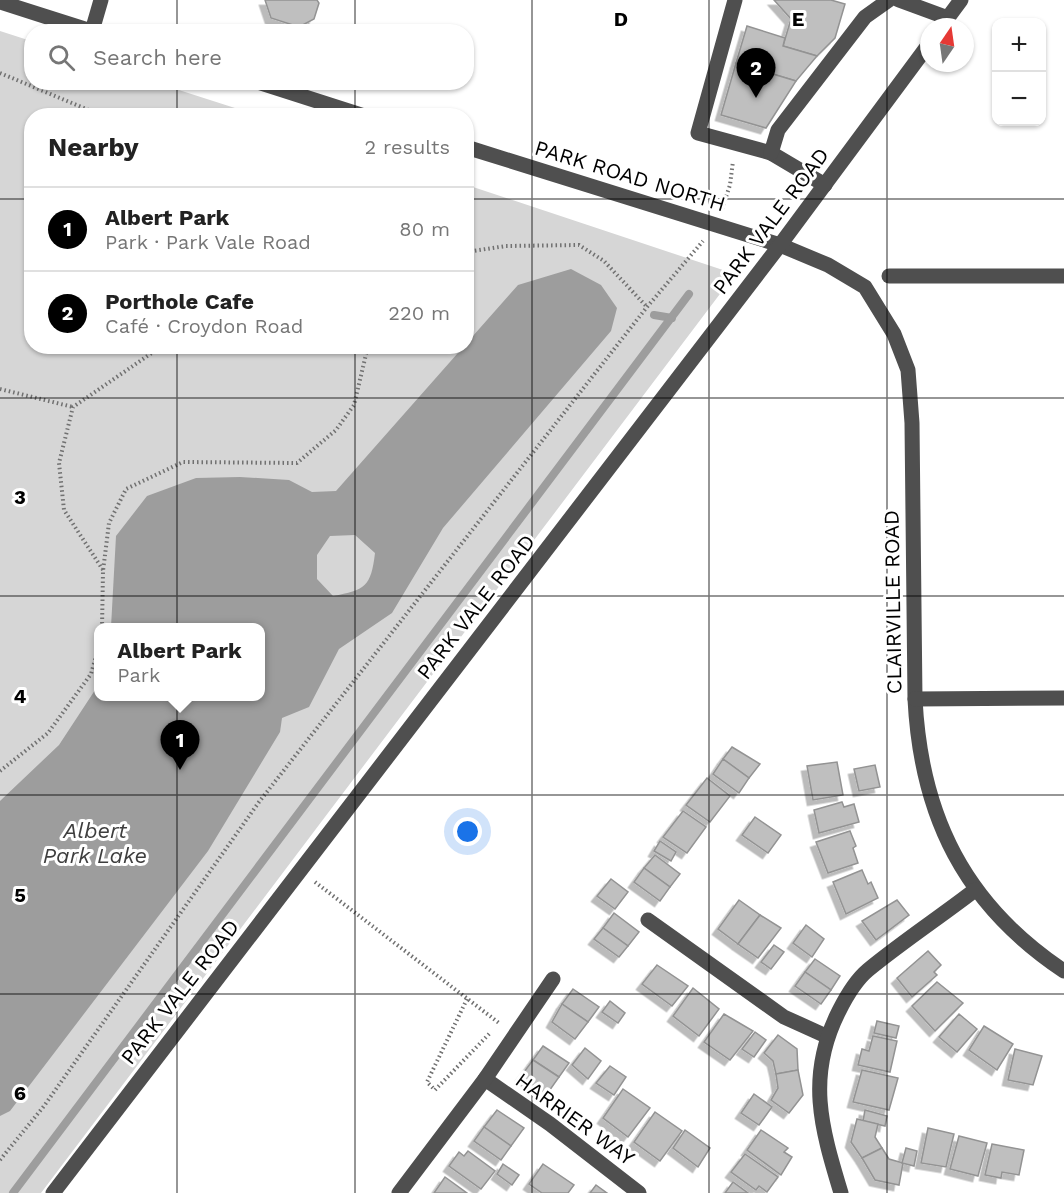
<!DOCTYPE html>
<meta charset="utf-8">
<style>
:root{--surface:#fff;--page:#f6f6f6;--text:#222;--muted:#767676;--line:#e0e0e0;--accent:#000}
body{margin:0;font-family:"Work Sans",sans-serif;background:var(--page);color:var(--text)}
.controls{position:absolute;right:18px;top:18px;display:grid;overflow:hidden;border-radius:12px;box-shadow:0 2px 4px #0004}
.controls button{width:54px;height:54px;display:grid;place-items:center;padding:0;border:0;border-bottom:2px solid var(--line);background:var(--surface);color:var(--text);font:30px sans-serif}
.compass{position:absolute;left:920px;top:18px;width:54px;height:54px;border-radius:50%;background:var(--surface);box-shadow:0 2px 4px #0004;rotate:13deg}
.you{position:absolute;left:468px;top:832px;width:21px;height:21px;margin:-15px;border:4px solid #fff;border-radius:50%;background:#1a73e8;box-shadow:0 0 0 9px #1a73e833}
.badge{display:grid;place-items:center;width:39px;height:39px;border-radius:50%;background:var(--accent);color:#fff;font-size:20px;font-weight:700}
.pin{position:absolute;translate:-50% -50px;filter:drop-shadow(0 2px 3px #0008)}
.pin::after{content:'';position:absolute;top:32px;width:21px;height:18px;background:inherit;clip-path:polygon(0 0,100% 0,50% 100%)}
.popup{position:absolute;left:94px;top:623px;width:171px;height:78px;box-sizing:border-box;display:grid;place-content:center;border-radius:12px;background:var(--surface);filter:drop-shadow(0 2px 4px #0005);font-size:20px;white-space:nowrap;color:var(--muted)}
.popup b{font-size:22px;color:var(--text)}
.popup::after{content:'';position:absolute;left:50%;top:100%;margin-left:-12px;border:12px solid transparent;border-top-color:var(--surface)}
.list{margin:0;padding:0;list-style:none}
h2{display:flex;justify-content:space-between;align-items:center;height:78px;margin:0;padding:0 24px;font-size:26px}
h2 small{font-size:20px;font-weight:400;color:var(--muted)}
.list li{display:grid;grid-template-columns:39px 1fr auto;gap:18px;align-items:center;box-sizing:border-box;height:84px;padding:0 24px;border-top:2px solid var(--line)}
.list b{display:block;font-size:22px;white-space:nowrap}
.list p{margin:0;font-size:20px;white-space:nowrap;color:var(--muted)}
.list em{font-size:20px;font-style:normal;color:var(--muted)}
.icon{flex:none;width:33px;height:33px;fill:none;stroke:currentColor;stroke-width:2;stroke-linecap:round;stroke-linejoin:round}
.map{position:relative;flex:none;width:1064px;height:1193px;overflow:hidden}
.search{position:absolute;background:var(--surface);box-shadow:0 2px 4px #0004;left:24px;top:24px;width:450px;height:66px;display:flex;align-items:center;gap:15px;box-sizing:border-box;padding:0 21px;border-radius:24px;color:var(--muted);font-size:22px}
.panel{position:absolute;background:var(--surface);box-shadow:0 2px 4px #0004;left:24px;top:108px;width:450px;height:246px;border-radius:24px}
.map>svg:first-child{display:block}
.green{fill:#d6d6d6;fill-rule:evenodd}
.water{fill:#9d9d9d;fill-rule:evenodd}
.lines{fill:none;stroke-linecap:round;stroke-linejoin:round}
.stream{stroke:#9d9d9d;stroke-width:8}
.building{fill:#bfbfbf;stroke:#939393;stroke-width:1.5;filter:url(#shadow)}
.path{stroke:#717171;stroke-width:4;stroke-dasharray:1.5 3;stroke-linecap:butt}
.minor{stroke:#4f4f4f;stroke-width:15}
.grid{fill:none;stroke:#000;stroke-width:1.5;stroke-opacity:0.55}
.labels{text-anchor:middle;stroke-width:6;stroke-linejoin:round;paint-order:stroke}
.street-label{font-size:21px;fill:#000;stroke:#fff}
.water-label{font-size:22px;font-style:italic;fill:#3e3e3e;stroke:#fff}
.grid-label{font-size:20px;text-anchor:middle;font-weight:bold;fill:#000;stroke:#fff;stroke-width:6;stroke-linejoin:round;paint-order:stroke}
</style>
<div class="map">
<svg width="1064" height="1193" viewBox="0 0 1064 1193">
<defs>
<filter id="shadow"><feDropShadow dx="-5.5" dy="5.5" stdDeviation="0" flood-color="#0004"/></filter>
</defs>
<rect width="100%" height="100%" fill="#fff"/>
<!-- green -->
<path class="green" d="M 0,31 L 31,41 L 32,82 L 157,83 L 257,115 L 32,116 L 32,346 L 466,346 L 467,185 L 735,274 L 41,1193 L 0,1193 ZM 99,628 L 261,628 L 261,696 L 99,696 Z"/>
<!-- water -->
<path class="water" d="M 571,269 L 601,285 L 617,308 L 611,331 L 443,528 L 392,613 L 339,649 L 309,707 L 282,718 L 280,732 L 208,851 L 10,1111 L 0,1116 L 0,801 L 59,745 L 99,684 L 99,696 L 261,696 L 261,628 L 111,627 L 116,536 L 147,496 L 196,478 L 240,477 L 289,480 L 312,492 L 336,491 L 518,285 ZM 355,535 L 375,553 C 371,587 365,590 333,596 L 317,579 L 317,555 L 330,536 Z"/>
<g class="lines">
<!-- stream -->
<g class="stream">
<path d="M 654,315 L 672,318"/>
<path d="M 13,1193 L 689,294"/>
</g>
</g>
<!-- building -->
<g class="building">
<path d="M 265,0 L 317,0 L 319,3 L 314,19 L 299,27 L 271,18 Z"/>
<path d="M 774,0 L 831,0 L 845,4 L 835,38 L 817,56 L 783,46 L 791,19 Z"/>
<path d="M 747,26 L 785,38 L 783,46 L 817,56 L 796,81 L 736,63 Z"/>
<path d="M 736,63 L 796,81 L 766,128 L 721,115 Z"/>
<path d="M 732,747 L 760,764 L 749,778 L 723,759 Z"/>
<path d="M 723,759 L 749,778 L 739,793 L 713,774 Z"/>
<path d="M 837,762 L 843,795 L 813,800 L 807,766 Z"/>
<path d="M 875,765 L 880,787 L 859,791 L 854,769 Z"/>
<path d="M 707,778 L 730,796 L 710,822 L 686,805 Z"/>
<path d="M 842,802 L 844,807 L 854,804 L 859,822 L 819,833 L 814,810 Z"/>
<path d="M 683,811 L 706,827 L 687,853 L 663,837 Z"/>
<path d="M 755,817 L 781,835 L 768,853 L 742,835 Z"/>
<path d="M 850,831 L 856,846 L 853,848 L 858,863 L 828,873 L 816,842 Z"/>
<path d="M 660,841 L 676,852 L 671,861 L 654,851 Z"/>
<path d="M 655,855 L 680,874 L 670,887 L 644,868 Z"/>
<path d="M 644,868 L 670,887 L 660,901 L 634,882 Z"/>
<path d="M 862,870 L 868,884 L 871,882 L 878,898 L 846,914 L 833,882 Z"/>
<path d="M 611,879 L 628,892 L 615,909 L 597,896 Z"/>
<path d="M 739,900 L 760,915 L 738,944 L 718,929 Z"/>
<path d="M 897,900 L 909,915 L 876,940 L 862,921 Z"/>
<path d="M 614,913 L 639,932 L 628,946 L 603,928 Z"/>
<path d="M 760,915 L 781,928 L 758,958 L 738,944 Z"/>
<path d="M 806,925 L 824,939 L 812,957 L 793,943 Z"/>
<path d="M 603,928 L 628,946 L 619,957 L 594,939 Z"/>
<path d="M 774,945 L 784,952 L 771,969 L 761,962 Z"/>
<path d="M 928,951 L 941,965 L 934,972 L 937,975 L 912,997 L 897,978 Z"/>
<path d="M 815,959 L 840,976 L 831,990 L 805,972 Z"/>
<path d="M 657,965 L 688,986 L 672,1006 L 642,984 Z"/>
<path d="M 805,972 L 831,990 L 821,1004 L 795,986 Z"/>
<path d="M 937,982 L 963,1003 L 935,1031 L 912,1006 Z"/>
<path d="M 693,988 L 719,1009 L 699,1036 L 673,1016 Z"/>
<path d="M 573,989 L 599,1007 L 588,1022 L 562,1004 Z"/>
<path d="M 610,1001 L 625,1013 L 618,1023 L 602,1012 Z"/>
<path d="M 562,1004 L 588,1022 L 575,1039 L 552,1022 Z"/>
<path d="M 724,1014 L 753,1031 L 730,1060 L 704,1042 Z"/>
<path d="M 959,1014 L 977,1029 L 957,1052 L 939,1037 Z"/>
<path d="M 877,1021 L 899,1026 L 896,1038 L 874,1033 Z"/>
<path d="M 984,1026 L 1013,1044 L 997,1070 L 969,1050 Z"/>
<path d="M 755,1032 L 766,1040 L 754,1057 L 742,1049 Z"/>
<path d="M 778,1035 L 797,1049 L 798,1070 L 776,1074 L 773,1061 L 764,1053 Z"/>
<path d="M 873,1036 L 897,1041 L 890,1072 L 858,1065 L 862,1049 L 869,1051 Z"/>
<path d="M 543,1046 L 569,1063 L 559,1077 L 533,1060 Z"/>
<path d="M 585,1048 L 601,1061 L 588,1079 L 572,1065 Z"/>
<path d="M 1015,1049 L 1042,1056 L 1033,1085 L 1008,1080 Z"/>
<path d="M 533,1060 L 559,1077 L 547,1094 L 521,1076 Z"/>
<path d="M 610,1066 L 626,1077 L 614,1095 L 596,1083 Z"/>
<path d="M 798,1070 L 803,1095 L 789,1113 L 771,1100 L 778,1088 L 776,1074 Z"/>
<path d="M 862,1070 L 898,1078 L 889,1110 L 853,1102 Z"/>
<path d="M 623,1089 L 650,1108 L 628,1137 L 603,1118 Z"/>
<path d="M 754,1094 L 772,1107 L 759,1125 L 741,1113 Z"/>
<path d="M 497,1110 L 524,1128 L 511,1146 L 484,1127 Z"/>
<path d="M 865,1110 L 887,1116 L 885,1126 L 863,1121 Z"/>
<path d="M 655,1112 L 682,1131 L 660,1161 L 634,1142 Z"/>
<path d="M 857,1119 L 878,1124 L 875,1137 L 882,1148 L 862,1158 L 851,1142 Z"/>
<path d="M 484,1127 L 511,1146 L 501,1160 L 474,1141 Z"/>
<path d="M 928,1128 L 954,1134 L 946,1167 L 921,1163 Z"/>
<path d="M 685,1130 L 710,1148 L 698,1167 L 673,1148 Z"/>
<path d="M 761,1130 L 788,1148 L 784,1152 L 792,1157 L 781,1175 L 747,1150 Z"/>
<path d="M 959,1136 L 987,1143 L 978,1176 L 950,1169 Z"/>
<path d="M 992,1144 L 1024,1150 L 1019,1175 L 1002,1172 L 1001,1178 L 985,1175 Z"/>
<path d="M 882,1148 L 889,1159 L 903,1163 L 899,1185 L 875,1180 L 862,1158 Z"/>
<path d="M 906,1148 L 917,1151 L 914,1166 L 902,1163 Z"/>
<path d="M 468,1151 L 495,1171 L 481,1189 L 449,1166 L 459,1152 L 464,1156 Z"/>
<path d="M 745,1154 L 778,1177 L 767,1192 L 759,1186 L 756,1190 L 731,1172 Z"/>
<path d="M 503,1164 L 519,1175 L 512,1185 L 497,1174 Z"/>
<path d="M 543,1164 L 574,1185 L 568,1193 L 542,1193 L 529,1184 Z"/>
<path d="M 445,1177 L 467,1193 L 434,1193 Z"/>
<path d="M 733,1182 L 748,1193 L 725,1193 Z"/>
<path d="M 596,1185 L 607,1193 L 590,1193 Z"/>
</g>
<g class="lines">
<!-- path -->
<g class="path">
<path d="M 0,73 L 103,116"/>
<path d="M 722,209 L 730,185 L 733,161"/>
<path d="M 466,252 L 506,246 L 579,245 L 604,261 L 647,307"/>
<path d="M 0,389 L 73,407"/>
<path d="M 103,570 L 64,510 L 59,463 L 73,407 L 162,346"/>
<path d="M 102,628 L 103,571 L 109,523 L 126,489 L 183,462 L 297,463 L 336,430 L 354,405 L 368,346"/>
<path d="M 0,771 L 48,733 L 91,674 L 99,646"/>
<path d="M 315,882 L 499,1023"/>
<path d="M 467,999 L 427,1082 L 435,1090 L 490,1033"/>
<path d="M 0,1160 L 44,1106 L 259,802 L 647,307 L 703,241"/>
</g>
<!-- minor -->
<g class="minor">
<path d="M 735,0 L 698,133 L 771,153 L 825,185"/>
<path d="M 899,0 L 948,18"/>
<path d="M 0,2 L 94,32"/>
<path d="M 941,27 L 961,0"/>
<path d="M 92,31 L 101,0"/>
<path d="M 258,82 L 364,116"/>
<path d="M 466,147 L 780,245 L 828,265 L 865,287 L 894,334 L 908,370 L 912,423 L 915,699 C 921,817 965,905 1064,971"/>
<path d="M 771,153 L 778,130 L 865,17 L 889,0"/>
<path d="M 889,276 L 1064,276"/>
<path d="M 915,699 L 1064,698"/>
<path d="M 648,920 L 784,1017 L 826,1036"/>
<path d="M 485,1079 L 550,1124 L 639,1193"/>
<path d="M 53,1193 L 780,245 L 929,44"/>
<path d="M 399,1193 L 485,1079 L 553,979"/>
<path d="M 841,1193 C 821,1127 806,1076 839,1011 C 846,997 856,980 868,970 C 902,942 940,917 975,890"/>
</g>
</g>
<!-- grid -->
<path class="grid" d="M 177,0 L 177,32M 355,0 L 355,32M 532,0 L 532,1193M 709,0 L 709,1193M 887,0 L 887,1193M 177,82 L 177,116M 355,82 L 355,116M 0,199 L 32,199M 466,199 L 1064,199M 177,346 L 177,1193M 355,346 L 355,1193M 0,398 L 1064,398M 0,596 L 1064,596M 0,795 L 1064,795M 0,994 L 1064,994"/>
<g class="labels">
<!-- street labels -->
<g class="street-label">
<text transform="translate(630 176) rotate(17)" y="7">PARK ROAD NORTH</text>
<text transform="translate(771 221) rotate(-53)" y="7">PARK VALE ROAD</text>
<text transform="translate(893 602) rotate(-91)" y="7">CLAIRVILLE ROAD</text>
<text transform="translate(476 607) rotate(-52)" y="7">PARK VALE ROAD</text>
<text transform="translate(180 992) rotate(-52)" y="7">PARK VALE ROAD</text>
<text transform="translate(575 1119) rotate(36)" y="7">HARRIER WAY</text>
</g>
<!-- water labels -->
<g class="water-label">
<text x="95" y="838">Albert<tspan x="95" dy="25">Park Lake</tspan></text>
</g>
</g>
<g class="grid-label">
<text x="621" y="26">D</text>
<text x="798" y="26">E</text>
<text x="20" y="504">3</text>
<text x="20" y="703">4</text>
<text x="20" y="902">5</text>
<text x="20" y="1100">6</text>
</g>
</svg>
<div class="controls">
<button>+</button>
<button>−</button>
</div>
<svg class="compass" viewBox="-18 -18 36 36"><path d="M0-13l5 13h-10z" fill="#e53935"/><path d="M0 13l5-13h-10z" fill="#767676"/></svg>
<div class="you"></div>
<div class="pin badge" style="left:180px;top:770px">1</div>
<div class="popup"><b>Albert Park</b>Park</div>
<div class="pin badge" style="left:756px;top:98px">2</div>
<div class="search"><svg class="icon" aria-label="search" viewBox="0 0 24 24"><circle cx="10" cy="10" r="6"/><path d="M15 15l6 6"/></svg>Search here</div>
<section class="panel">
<h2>Nearby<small>2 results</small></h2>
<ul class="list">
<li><span class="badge">1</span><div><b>Albert Park</b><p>Park · Park Vale Road</p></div><em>80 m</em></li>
<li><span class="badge">2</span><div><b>Porthole Cafe</b><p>Café · Croydon Road</p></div><em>220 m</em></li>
</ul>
</section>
</div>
